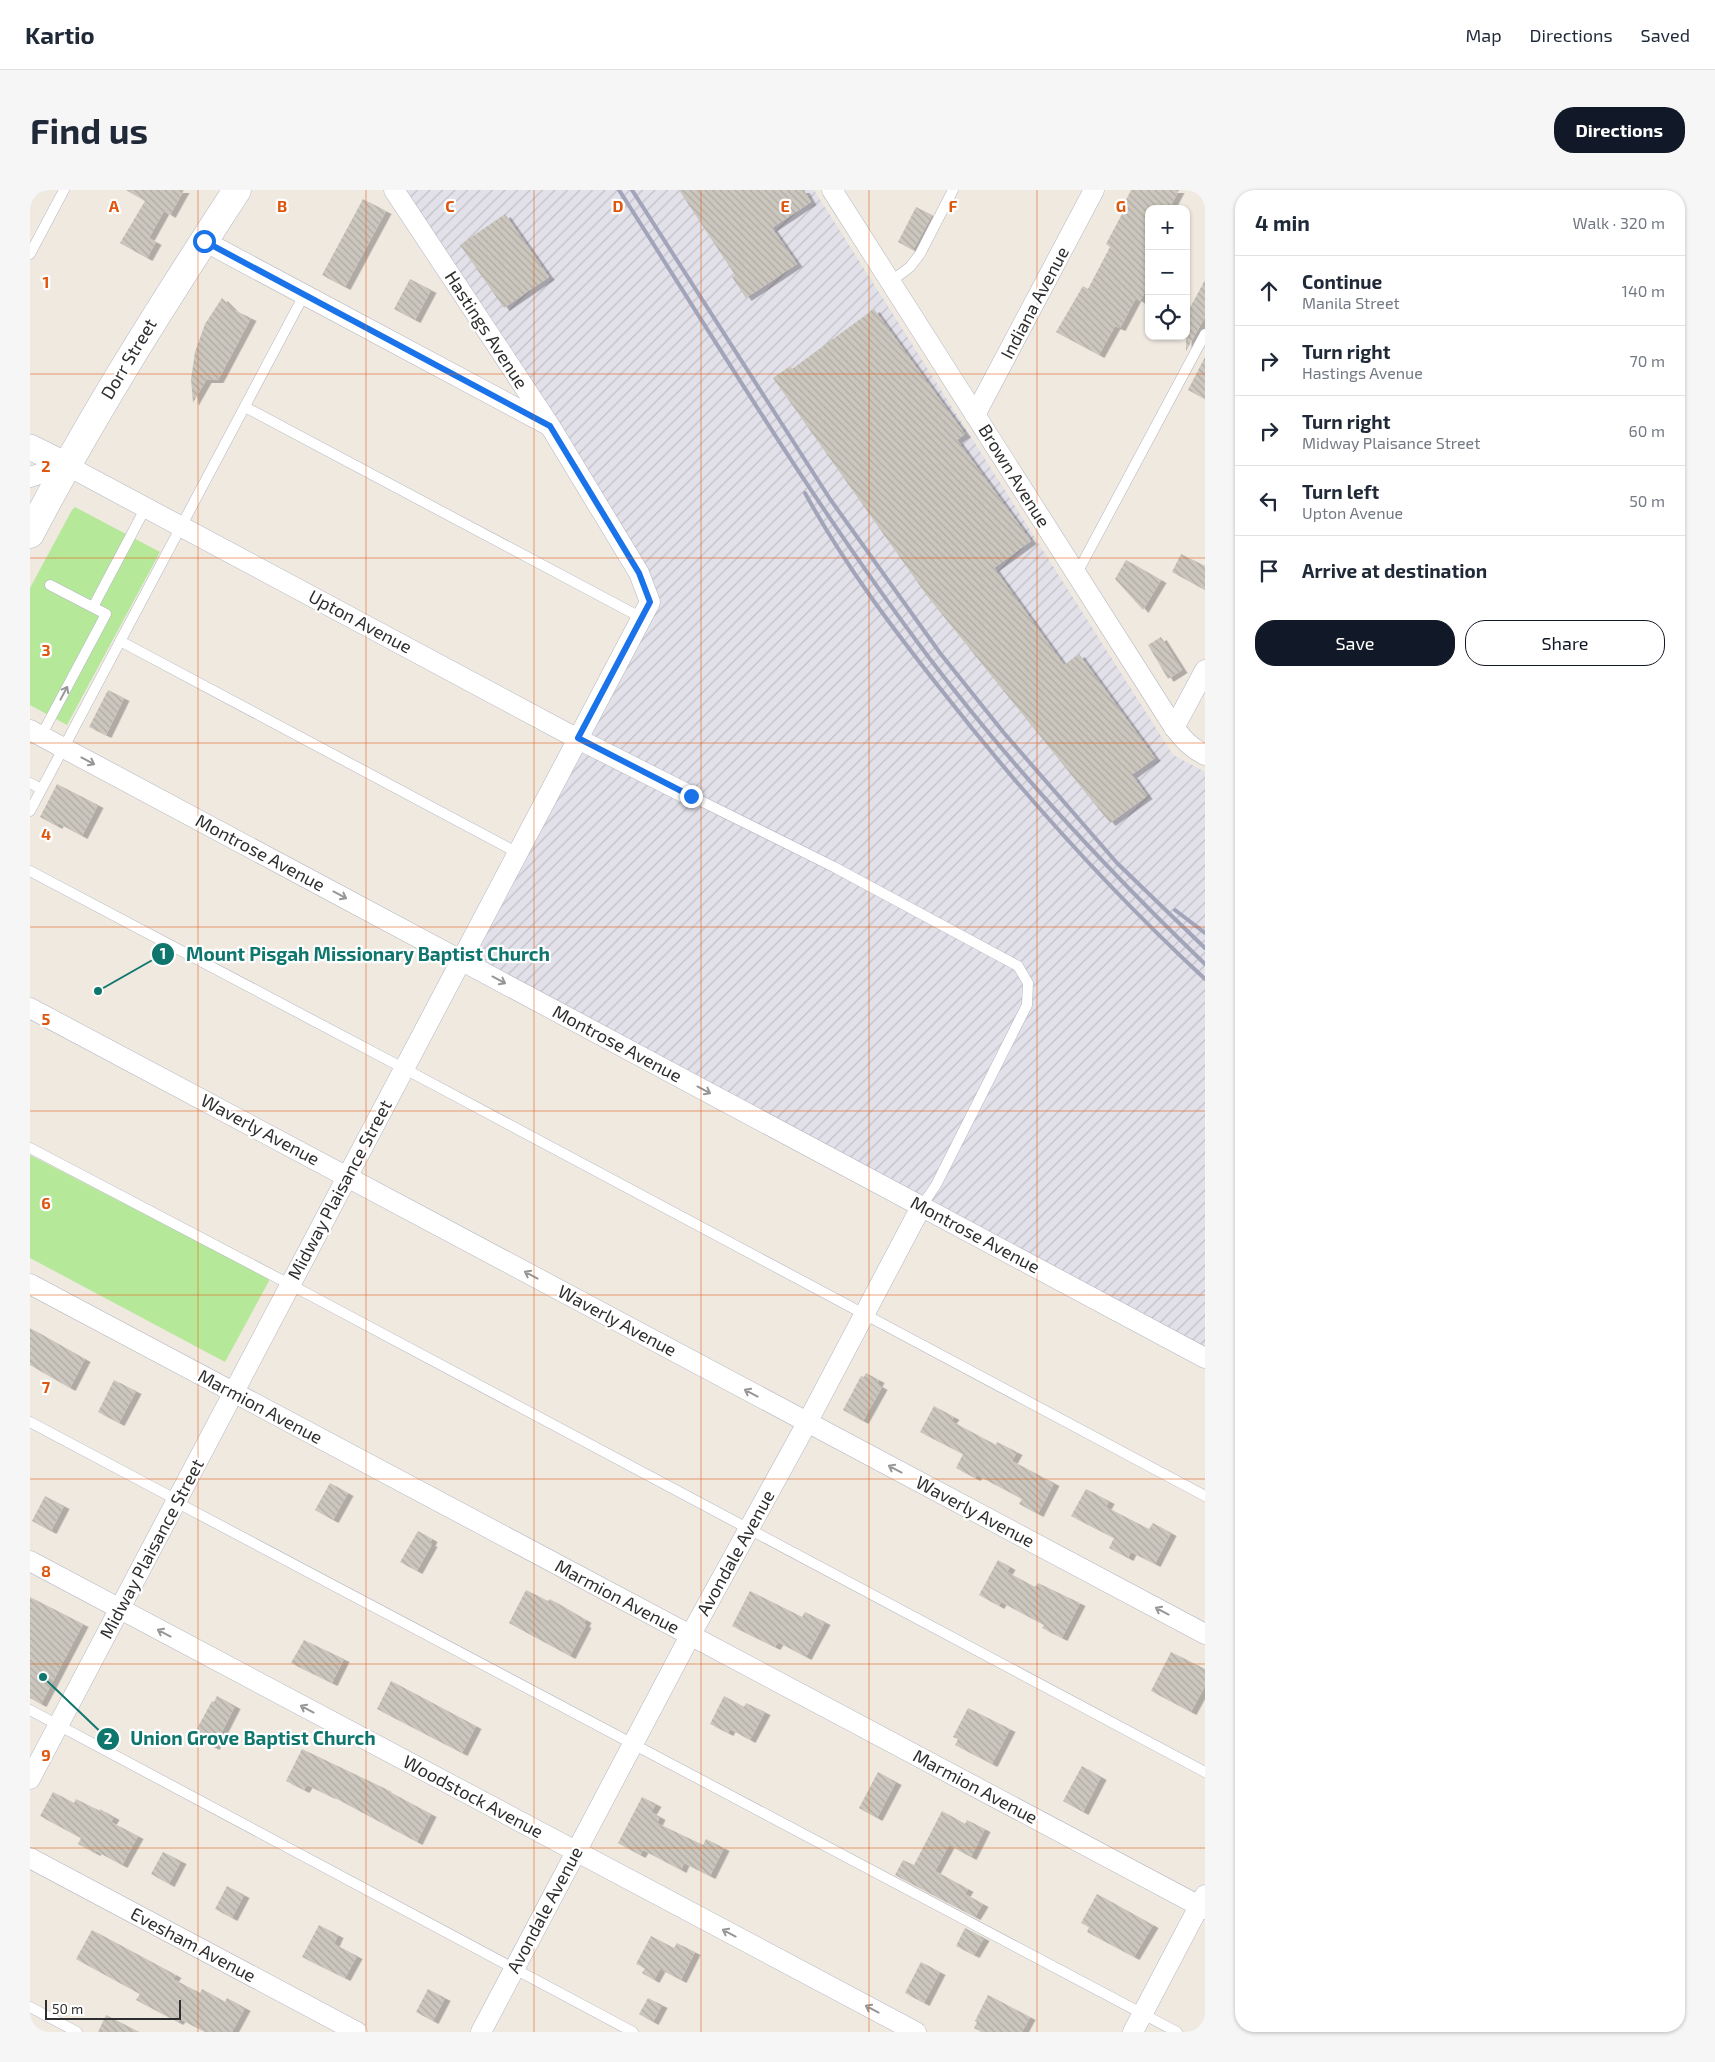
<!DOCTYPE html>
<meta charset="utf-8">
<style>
:root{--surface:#fff;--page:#f6f6f7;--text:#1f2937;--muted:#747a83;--line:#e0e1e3;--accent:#111827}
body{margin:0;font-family:"Exo 2",sans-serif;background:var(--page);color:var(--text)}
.controls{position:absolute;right:15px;top:15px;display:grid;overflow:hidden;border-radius:10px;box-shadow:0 1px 4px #0004}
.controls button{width:45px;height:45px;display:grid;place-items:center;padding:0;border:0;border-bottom:1px solid var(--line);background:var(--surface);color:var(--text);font:25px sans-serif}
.scale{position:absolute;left:15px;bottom:12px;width:136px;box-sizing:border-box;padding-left:5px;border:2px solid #2e2e2e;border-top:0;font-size:14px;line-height:18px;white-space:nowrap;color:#2e2e2e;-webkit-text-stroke:4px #fff;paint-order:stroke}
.stop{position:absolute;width:15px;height:15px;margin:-11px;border:4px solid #1a73e8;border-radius:50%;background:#fff}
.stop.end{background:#1a73e8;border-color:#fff;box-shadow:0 1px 5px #0008}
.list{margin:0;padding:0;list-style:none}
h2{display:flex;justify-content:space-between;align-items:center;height:65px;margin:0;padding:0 20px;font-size:21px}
h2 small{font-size:16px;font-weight:400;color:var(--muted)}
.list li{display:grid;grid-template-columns:32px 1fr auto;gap:15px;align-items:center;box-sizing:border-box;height:70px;padding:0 20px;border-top:1px solid var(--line)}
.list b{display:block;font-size:19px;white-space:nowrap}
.list p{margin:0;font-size:16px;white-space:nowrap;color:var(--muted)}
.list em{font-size:16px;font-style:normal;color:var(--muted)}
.actions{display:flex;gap:10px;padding:15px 20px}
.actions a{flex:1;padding:11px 0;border:1px solid var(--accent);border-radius:20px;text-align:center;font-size:18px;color:var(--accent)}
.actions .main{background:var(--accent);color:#fff}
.icon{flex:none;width:28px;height:28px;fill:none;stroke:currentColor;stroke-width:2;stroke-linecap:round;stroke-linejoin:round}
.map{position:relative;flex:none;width:1175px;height:1842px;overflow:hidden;border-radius:20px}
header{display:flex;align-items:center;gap:30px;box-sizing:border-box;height:70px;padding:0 25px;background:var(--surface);border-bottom:1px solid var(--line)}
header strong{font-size:24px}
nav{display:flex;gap:28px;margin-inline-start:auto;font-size:18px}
.intro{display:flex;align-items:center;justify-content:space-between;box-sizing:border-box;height:120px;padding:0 30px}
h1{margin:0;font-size:35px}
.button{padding:12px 22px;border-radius:20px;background:var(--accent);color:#fff;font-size:18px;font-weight:700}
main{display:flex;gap:30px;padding:0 30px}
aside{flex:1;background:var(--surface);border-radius:20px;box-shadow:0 1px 4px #0004}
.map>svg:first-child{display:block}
.industrial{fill:url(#industrial-furrows)}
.grass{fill:#b6e89a}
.building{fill:url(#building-back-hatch);filter:url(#shadow)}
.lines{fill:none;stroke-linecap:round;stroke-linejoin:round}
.service-casing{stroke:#b4b6c2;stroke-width:11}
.minor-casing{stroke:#b4b6c2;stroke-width:21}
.tertiary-casing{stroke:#b4b6c2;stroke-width:26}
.secondary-casing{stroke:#b4b6c2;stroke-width:29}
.service{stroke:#fff;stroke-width:10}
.minor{stroke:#fff;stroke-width:20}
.tertiary{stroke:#fff;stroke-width:25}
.secondary{stroke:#fff;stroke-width:28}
.rail{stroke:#a2a5b9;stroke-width:4}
.oneway{stroke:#969696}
.route{stroke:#1a73e8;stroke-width:6}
.grid{fill:none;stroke:#df570e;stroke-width:1;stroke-opacity:0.55}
.labels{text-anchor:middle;stroke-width:4.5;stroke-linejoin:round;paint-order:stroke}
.street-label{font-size:18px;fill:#2e2e2e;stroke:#fff}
.grid-label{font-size:16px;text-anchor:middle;font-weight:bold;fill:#df570e;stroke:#fff;stroke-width:4.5;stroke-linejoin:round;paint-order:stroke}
.leader{fill:none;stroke:#0f766e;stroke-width:2}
.callout-dot{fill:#0f766e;stroke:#fff;stroke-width:2}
.mark-label{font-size:15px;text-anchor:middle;font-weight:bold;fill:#fff}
.callout-label{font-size:19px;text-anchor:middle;font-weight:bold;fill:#0f766e;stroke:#fff;stroke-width:4.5;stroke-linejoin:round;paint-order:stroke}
</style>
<header>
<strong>Kartio</strong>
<nav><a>Map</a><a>Directions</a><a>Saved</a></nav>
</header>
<div class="intro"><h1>Find us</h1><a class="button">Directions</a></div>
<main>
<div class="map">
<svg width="1175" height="1842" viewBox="0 0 1175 1842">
<defs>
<pattern id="industrial-furrows" width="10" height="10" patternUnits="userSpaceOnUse" patternTransform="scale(1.25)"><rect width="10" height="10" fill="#e2e0e8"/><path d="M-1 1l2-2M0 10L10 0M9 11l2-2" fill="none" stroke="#c2c0c7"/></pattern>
<pattern id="building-back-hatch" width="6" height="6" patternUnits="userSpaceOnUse" patternTransform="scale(1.25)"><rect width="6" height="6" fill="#cbc7be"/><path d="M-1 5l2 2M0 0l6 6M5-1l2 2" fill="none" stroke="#afaba4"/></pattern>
<filter id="shadow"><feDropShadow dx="5.5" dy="3" stdDeviation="0" flood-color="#0004"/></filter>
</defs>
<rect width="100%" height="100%" fill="#efe9e0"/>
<!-- industrial -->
<path class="industrial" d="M 363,0 L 784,0 L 1143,565 L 1175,582 L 1175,1166 L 431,770 L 620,412 Z"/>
<!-- grass -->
<g class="grass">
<path d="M 45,317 L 130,362 L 37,535 L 0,515 L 0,398 L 42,320 Z"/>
<path d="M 0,965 L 238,1088 L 239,1091 L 195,1172 L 0,1068 Z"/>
</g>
<!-- building -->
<g class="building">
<path d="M 96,0 L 154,0 L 140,25 L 134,21 L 119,48 L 126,52 L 117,68 L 90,53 L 115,11 Z"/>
<path d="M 649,0 L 774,0 L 781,12 L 742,38 L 767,74 L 716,108 L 702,87 L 705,85 Z"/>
<path d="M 1101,0 L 1149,0 L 1139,19 L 1119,19 L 1119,95 L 1110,111 L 1106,108 L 1090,138 L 1085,136 L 1069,165 L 1026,142 L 1053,96 L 1058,99 L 1080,57 L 1076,54 L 1092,24 L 1090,22 Z"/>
<path d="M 333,9 L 356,21 L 315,97 L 292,85 Z"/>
<path d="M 886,17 L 902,25 L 883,60 L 868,52 Z"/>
<path d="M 475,24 L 519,87 L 474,118 L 430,55 Z"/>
<path d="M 380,89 L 401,100 L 385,130 L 364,119 Z"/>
<path d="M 1175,90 L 1175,127 L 1156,161 L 1156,125 Z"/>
<path d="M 192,108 L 204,120 L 221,128 L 188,190 L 176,190 L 163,213 L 161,189 L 165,162 L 175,134 Z"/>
<path d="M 844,119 L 935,244 L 927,250 L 1001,351 L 964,378 L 1034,475 L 1049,464 L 1125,568 L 1102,585 L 1117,606 L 1080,633 L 898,407 L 743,188 L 760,176 L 762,179 Z"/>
<path d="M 1175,167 L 1175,209 L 1158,200 Z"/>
<path d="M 1151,364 L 1175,376 L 1175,400 L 1142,382 Z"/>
<path d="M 1096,370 L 1131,390 L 1113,420 L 1085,389 Z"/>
<path d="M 1131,447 L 1152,480 L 1138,489 L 1118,455 Z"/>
<path d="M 78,500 L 94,508 L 76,545 L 59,537 Z"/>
<path d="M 27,594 L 68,615 L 52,646 L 28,633 L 27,636 L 10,627 Z"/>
<path d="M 0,1138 L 55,1169 L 40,1198 L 0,1175 Z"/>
<path d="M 836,1183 L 849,1190 L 847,1194 L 852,1197 L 833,1231 L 813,1220 L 831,1186 L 834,1187 Z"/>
<path d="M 84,1190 L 106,1201 L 89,1233 L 68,1222 Z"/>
<path d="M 904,1216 L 924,1227 L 921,1231 L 966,1255 L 967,1252 L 987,1262 L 982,1271 L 1024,1293 L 1008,1324 L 989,1314 L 992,1309 L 947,1285 L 945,1288 L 926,1278 L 933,1264 L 890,1242 Z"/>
<path d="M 300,1293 L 318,1303 L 303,1330 L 285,1320 Z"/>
<path d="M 1056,1299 L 1079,1311 L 1076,1317 L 1119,1339 L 1123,1333 L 1141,1343 L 1125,1374 L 1101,1362 L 1098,1368 L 1079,1358 L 1084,1348 L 1041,1326 Z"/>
<path d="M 15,1306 L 34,1316 L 21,1341 L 2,1331 Z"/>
<path d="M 388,1341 L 402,1349 L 400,1353 L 402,1354 L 387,1381 L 370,1372 Z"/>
<path d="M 968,1370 L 980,1377 L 977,1382 L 1005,1397 L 1008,1393 L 1050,1413 L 1032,1448 L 1012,1438 L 1014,1435 L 971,1412 L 969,1416 L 949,1405 Z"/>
<path d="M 496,1400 L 518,1411 L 520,1409 L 556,1430 L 554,1434 L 556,1435 L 540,1466 L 479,1433 Z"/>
<path d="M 720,1401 L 772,1427 L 775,1422 L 795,1432 L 776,1467 L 748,1452 L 745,1457 L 702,1436 Z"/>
<path d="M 0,1407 L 53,1434 L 11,1514 L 0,1508 Z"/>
<path d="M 274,1450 L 314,1469 L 302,1493 L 261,1473 Z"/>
<path d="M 1141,1462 L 1175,1479 L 1175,1496 L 1161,1522 L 1121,1501 Z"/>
<path d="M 361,1491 L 446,1536 L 432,1563 L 347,1519 Z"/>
<path d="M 187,1506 L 205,1516 L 184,1557 L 163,1546 L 182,1511 L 184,1512 Z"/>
<path d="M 694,1506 L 714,1517 L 716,1513 L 735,1522 L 720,1550 L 700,1539 L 698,1543 L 680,1534 Z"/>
<path d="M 938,1518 L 980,1539 L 962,1574 L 925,1555 L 928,1549 L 923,1547 Z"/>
<path d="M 272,1559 L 356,1599 L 356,1600 L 401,1624 L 387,1652 L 300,1605 L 300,1606 L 277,1595 L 274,1600 L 256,1591 Z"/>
<path d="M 1052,1576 L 1071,1587 L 1053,1622 L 1033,1611 Z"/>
<path d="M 848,1582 L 866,1592 L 847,1628 L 829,1618 Z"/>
<path d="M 23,1602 L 44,1613 L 46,1609 L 70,1621 L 70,1619 L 84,1627 L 81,1632 L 108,1646 L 92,1675 L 66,1661 L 65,1663 L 48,1654 L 51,1648 L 10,1626 Z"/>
<path d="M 612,1607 L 626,1614 L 621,1622 L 630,1627 L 627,1633 L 673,1655 L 676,1649 L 694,1658 L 680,1686 L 654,1673 L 651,1680 L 613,1660 L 610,1665 L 588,1653 Z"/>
<path d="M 912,1621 L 935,1634 L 937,1630 L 955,1639 L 941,1667 L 919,1655 L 905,1681 L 938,1699 L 935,1704 L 953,1714 L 945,1727 L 865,1685 L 873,1670 L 884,1675 Z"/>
<path d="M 133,1662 L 151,1671 L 139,1694 L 121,1684 Z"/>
<path d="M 197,1696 L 214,1705 L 202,1728 L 185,1719 Z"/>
<path d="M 1067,1704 L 1123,1735 L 1104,1767 L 1057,1742 L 1059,1737 L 1051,1733 Z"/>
<path d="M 289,1735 L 308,1745 L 304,1754 L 327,1766 L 315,1788 L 272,1767 Z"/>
<path d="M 935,1738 L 954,1748 L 944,1765 L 926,1756 Z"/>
<path d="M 62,1740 L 146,1785 L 143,1789 L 170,1803 L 172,1799 L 195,1812 L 197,1808 L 215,1818 L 202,1842 L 175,1842 L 150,1829 L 148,1832 L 106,1810 L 110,1804 L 46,1769 Z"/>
<path d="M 621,1746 L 644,1758 L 647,1753 L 665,1762 L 651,1790 L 630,1779 L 624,1790 L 612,1783 L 615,1778 L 606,1774 Z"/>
<path d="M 891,1772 L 910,1782 L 894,1813 L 875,1803 Z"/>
<path d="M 398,1799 L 415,1808 L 403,1831 L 386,1822 Z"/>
<path d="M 958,1805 L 1000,1827 L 992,1842 L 952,1842 L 944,1838 L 947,1832 L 945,1831 Z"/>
<path d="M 618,1808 L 632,1815 L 623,1832 L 609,1824 Z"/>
<path d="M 76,1825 L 109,1842 L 68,1842 Z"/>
</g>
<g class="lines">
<!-- service casing -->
<g class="service-casing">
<g id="service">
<path d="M 0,64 L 34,0"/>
<path d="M 860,92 L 880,77 L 890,64 L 923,0"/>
<path d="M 215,217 L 612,428"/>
<path d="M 1046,385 L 1175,144"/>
<path d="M 63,417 L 116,317"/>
<path d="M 90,451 L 488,663"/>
<path d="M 11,546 L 76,424 L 20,395"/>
<path d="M 0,593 L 11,599"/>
<path d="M 661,606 L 804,677 L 988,776 L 998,793 L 997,815 L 906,995 L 891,1017"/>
<path d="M 0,621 L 274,105"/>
<path d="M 0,681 L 375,879 L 1175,1306"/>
<path d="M 0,958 L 261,1095 L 1175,1582"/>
<path d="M 0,1232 L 147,1310"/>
<path d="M 146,1312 L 1147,1842"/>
<path d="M 0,1520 L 603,1842"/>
<path d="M 0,1817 L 47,1842"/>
</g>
</g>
<!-- minor casing -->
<g class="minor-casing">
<g id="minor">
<path d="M 802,0 L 1140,531 C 1150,546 1159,557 1175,565"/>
<path d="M 174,51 L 518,235"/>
<path d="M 945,225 L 1064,0"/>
<path d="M 0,287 L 36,275 L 548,549 L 661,606"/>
<path d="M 1144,538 L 1175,480"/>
<path d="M 0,540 L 1175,1168"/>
<path d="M 0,818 L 1175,1444"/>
<path d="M 0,1094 L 1175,1719"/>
<path d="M 0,1371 L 886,1842"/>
<path d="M 0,1589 L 620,412 L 609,383 L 520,236 L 364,0"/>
<path d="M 0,1668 L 327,1842"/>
<path d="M 451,1842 L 660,1446 L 777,1233 L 891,1017"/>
<path d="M 1103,1842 L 1175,1705"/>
</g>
</g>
<!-- tertiary casing -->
<g class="tertiary-casing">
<path id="tertiary" d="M 0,257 L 36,275"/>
</g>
<!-- secondary casing -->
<g class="secondary-casing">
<path id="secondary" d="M 0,344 C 62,225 134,112 207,0"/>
</g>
<!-- service -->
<use href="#service" class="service"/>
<!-- minor -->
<use href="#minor" class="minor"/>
<!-- tertiary -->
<use href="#tertiary" class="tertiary"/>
<!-- secondary -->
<use href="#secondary" class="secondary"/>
<!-- rail -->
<g class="rail">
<path d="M 589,0 C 690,158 787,319 900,469 C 983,578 1076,679 1175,774"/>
<path d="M 602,0 L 800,309 L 910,463 L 974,543 L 1087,673 L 1175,758"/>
<path d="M 775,303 C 814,374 863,439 913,502 C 993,604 1080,701 1175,789"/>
<path d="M 1145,720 L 1175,743"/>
</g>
</g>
<!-- one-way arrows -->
<defs><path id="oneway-shaft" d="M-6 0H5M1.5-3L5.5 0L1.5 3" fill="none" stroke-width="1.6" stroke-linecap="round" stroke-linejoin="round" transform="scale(1.25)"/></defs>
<g class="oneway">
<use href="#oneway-shaft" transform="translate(34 503) rotate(-62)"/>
<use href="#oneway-shaft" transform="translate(58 571) rotate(28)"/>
<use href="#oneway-shaft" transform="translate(310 705) rotate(28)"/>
<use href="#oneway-shaft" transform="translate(469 790) rotate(28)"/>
<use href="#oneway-shaft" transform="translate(674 900) rotate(28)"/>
<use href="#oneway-shaft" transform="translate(501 1085) rotate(-152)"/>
<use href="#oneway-shaft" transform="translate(721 1203) rotate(-152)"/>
<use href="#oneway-shaft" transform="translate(865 1279) rotate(-152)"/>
<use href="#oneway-shaft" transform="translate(1132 1421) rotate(-152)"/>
<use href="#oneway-shaft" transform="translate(134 1443) rotate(-152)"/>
<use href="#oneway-shaft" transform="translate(277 1519) rotate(-152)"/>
<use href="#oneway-shaft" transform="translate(699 1743) rotate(-152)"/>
<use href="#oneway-shaft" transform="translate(842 1819) rotate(-152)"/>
</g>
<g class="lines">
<!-- route -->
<path class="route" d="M 174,51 L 520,236 L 609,383 L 620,412 L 548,548 L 661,606"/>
</g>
<!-- grid -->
<path class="grid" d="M 168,0 L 168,1842M 336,0 L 336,1842M 504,0 L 504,1842M 671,0 L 671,1842M 839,0 L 839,1842M 1007,0 L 1007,1842M 0,184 L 1175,184M 0,368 L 1175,368M 0,553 L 1175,553M 0,737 L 1175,737M 0,921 L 1175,921M 0,1105 L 1175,1105M 0,1289 L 1175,1289M 0,1474 L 1175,1474M 0,1658 L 1175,1658"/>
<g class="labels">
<!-- street labels -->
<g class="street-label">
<text transform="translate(1005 113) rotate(-62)" y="6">Indiana Avenue</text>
<text transform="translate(456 140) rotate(57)" y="6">Hastings Avenue</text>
<text transform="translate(99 169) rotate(-59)" y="6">Dorr Street</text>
<text transform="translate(984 286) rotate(58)" y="6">Brown Avenue</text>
<text transform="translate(330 432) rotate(28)" y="6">Upton Avenue</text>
<text transform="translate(230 663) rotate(28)" y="6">Montrose Avenue</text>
<text transform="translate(587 854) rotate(28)" y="6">Montrose Avenue</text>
<text transform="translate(230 940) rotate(28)" y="6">Waverly Avenue</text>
<text transform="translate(310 1000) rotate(-62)" y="6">Midway Plaisance Street</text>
<text transform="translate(945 1045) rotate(28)" y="6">Montrose Avenue</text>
<text transform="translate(587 1131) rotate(28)" y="6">Waverly Avenue</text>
<text transform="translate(230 1217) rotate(28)" y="6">Marmion Avenue</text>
<text transform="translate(945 1322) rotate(28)" y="6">Waverly Avenue</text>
<text transform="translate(122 1359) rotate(-62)" y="6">Midway Plaisance Street</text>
<text transform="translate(706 1363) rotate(-61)" y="6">Avondale Avenue</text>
<text transform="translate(587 1407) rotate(28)" y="6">Marmion Avenue</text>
<text transform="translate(945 1597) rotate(28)" y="6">Marmion Avenue</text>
<text transform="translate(443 1607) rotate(28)" y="6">Woodstock Avenue</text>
<text transform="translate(515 1720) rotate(-62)" y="6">Avondale Avenue</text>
<text transform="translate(163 1755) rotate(28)" y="6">Evesham Avenue</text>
</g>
</g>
<g class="grid-label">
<text x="84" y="22">A</text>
<text x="252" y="22">B</text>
<text x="420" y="22">C</text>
<text x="588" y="22">D</text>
<text x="755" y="22">E</text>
<text x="923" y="22">F</text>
<text x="1091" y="22">G</text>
<text x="16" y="98">1</text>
<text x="16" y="282">2</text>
<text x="16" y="466">3</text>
<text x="16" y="650">4</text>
<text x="16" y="835">5</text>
<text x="16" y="1019">6</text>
<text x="16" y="1203">7</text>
<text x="16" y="1387">8</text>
<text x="16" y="1571">9</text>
</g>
<!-- callouts -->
<path class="leader" d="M68 801L133 764M13 1487L78 1549"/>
<g class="callout-dot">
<circle cx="68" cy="801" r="5"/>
<circle cx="13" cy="1487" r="5"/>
<circle cx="133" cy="764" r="12"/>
<circle cx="78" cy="1549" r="12"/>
</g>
<g class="mark-label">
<text x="133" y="769">1</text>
<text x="78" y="1554">2</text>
</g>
<g class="callout-label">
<text x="338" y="771">Mount Pisgah Missionary Baptist Church</text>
<text x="223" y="1555">Union Grove Baptist Church</text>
</g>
</svg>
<div class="controls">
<button>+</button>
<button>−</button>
<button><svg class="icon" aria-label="locate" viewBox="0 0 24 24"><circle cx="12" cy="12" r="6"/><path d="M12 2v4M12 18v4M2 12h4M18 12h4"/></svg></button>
</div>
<div class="scale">50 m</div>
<div class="stop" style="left:174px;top:51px"></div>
<div class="stop end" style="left:661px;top:606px"></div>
</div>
<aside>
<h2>4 min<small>Walk · 320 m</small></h2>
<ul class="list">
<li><svg class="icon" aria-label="ahead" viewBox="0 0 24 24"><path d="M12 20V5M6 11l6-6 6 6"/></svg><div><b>Continue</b><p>Manila Street</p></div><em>140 m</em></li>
<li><svg class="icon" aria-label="right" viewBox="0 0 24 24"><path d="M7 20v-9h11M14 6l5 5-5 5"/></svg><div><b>Turn right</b><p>Hastings Avenue</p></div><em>70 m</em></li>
<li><svg class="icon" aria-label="right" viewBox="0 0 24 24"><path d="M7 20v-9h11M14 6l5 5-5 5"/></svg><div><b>Turn right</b><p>Midway Plaisance Street</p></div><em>60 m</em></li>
<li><svg class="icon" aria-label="left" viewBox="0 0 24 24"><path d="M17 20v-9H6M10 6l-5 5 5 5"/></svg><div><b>Turn left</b><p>Upton Avenue</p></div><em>50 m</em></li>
<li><svg class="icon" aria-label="arrive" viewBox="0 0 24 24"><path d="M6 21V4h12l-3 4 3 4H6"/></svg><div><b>Arrive at destination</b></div></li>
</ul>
<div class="actions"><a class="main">Save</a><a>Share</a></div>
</aside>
</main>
